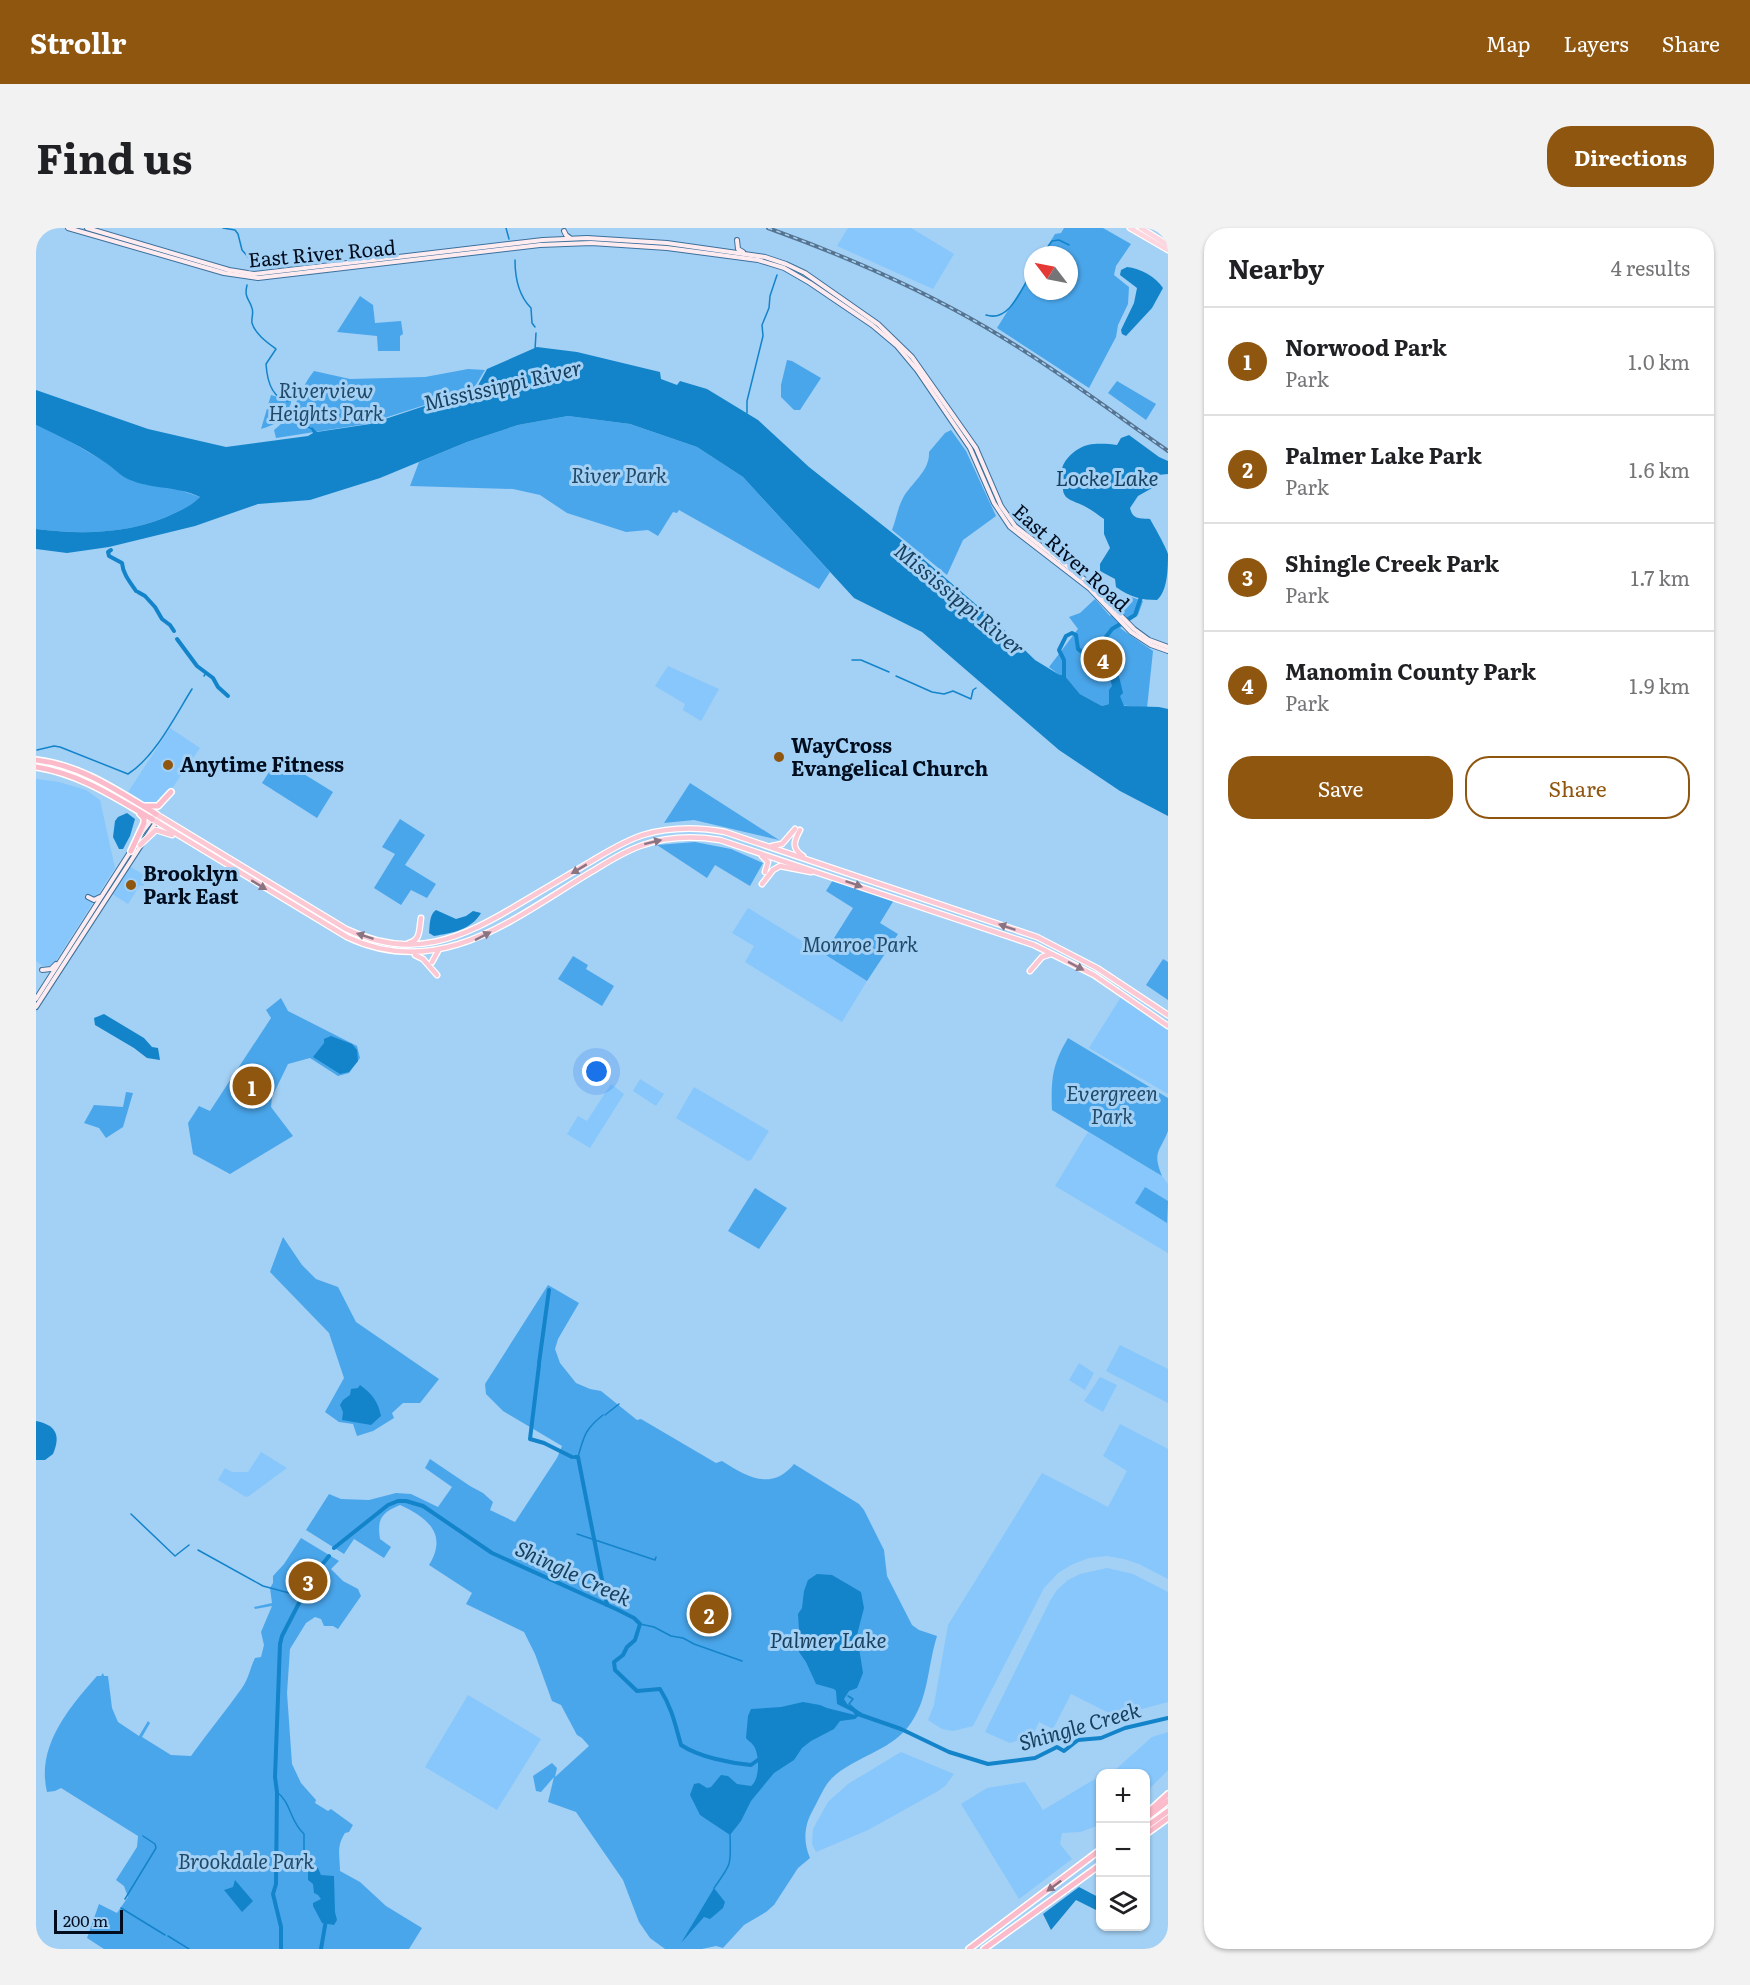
<!DOCTYPE html>
<meta charset="utf-8">
<style>
:root{--surface:#fff;--page:#f2f2f2;--text:#202124;--muted:#757577;--line:#e0e0e0;--accent:#8f5610}
body{margin:0;font-family:Literata,serif;background:var(--page);color:var(--text)}
.controls{position:absolute;right:18px;bottom:18px;display:grid;overflow:hidden;border-radius:12px;box-shadow:0 2px 4px #0004}
.controls button{width:54px;height:54px;display:grid;place-items:center;padding:0;border:0;border-bottom:2px solid var(--line);background:var(--surface);color:var(--text);font:30px sans-serif}
.compass{position:absolute;left:988px;top:18px;width:54px;height:54px;border-radius:50%;background:var(--surface);box-shadow:0 2px 4px #0004;rotate:302deg}
.scale{position:absolute;left:18px;bottom:15px;width:69px;box-sizing:border-box;padding-left:6px;border:3px solid #000d1e;border-top:0;font-size:16px;line-height:21px;white-space:nowrap;color:#000d1e;-webkit-text-stroke:4px #a3d0f5;paint-order:stroke}
.you{position:absolute;left:561px;top:844px;width:21px;height:21px;margin:-15px;border:4px solid #fff;border-radius:50%;background:#1a73e8;box-shadow:0 0 0 9px #1a73e833}
.badge{display:grid;place-items:center;width:39px;height:39px;border-radius:50%;background:var(--accent);color:#fff;font-size:20px;font-weight:700}
.pin{position:absolute;translate:-50% -50%;border:3px solid #fff;box-shadow:0 2px 6px #0006}
.list{margin:0;padding:0;list-style:none}
h2{display:flex;justify-content:space-between;align-items:center;height:78px;margin:0;padding:0 24px;font-size:26px}
h2 small{font-size:20px;font-weight:400;color:var(--muted)}
.list li{display:grid;grid-template-columns:39px 1fr auto;gap:18px;align-items:center;box-sizing:border-box;height:108px;padding:0 24px;border-top:2px solid var(--line)}
.list b{display:block;font-size:22px;white-space:nowrap}
.list p{margin:0;font-size:20px;white-space:nowrap;color:var(--muted)}
.list em{font-size:20px;font-style:normal;color:var(--muted)}
.actions{display:flex;gap:12px;padding:18px 24px}
.actions a{flex:1;padding:14px 0;border:2px solid var(--accent);border-radius:24px;text-align:center;font-size:21px;color:var(--accent)}
.actions .main{background:var(--accent);color:#fff}
.icon{flex:none;width:33px;height:33px;fill:none;stroke:currentColor;stroke-width:2;stroke-linecap:round;stroke-linejoin:round}
.map{position:relative;flex:none;width:1132px;height:1721px;overflow:hidden;border-radius:24px}
header{display:flex;align-items:center;gap:36px;box-sizing:border-box;height:84px;padding:0 30px;background:var(--accent);color:#fff}
header strong{font-size:28px}
nav{display:flex;gap:33px;margin-inline-start:auto;font-size:21px}
.intro{display:flex;align-items:center;justify-content:space-between;box-sizing:border-box;height:144px;padding:0 36px}
h1{margin:0;font-size:42px}
.button{padding:15px 27px;border-radius:24px;background:var(--accent);color:#fff;font-size:21px;font-weight:700}
main{display:flex;gap:36px;padding:0 36px}
aside{flex:1;background:var(--surface);border-radius:24px;box-shadow:0 2px 4px #0004}
.map>svg:first-child{display:block}
.built{fill:#87c7fb}
.green{fill:#4aa6eb}
.water{fill:#1384ca}
.lines{fill:none;stroke-linecap:round;stroke-linejoin:round}
.stream{stroke:#1384ca;stroke-width:1.5}
.river{stroke:#1384ca;stroke-width:4}
.secondary-casing{stroke:#3b719c;stroke-width:6}
.primary-casing{stroke:#fff;stroke-width:7}
.trunk-casing{stroke:#fff;stroke-width:7}
.motorway-casing{stroke:#fff;stroke-width:8}
.secondary{stroke:#feebef;stroke-width:4}
.primary{stroke:#fdd6df;stroke-width:4.5}
.trunk{stroke:#fcc8d4;stroke-width:4.5}
.motorway{stroke:#fcbbca;stroke-width:5}
.rail-casing{stroke:#567490;stroke-width:4}
.rail{stroke:#a3d0f5;stroke-width:1.5;stroke-dasharray:4.5;stroke-linecap:butt}
.oneway{fill:#8b7482}
.oneway2{fill:#8b6d7d}
.poi-dot{fill:#8f5610;stroke:#a3d0f5;stroke-width:2}
.labels{text-anchor:middle;stroke-width:6;stroke-linejoin:round;paint-order:stroke}
.street-label{font-size:20px;fill:#000d1e;stroke:#a3d0f5}
.park-label{font-size:20px;font-style:italic;fill:#214967;stroke:#a3d0f5}
.poi-label{font-size:20px;font-weight:bold;fill:#000d1e;stroke:#a3d0f5;text-anchor:start}
.water-label{font-size:21px;font-style:italic;fill:#18405e;stroke:#a3d0f5}
</style>
<header>
<strong>Strollr</strong>
<nav><a>Map</a><a>Layers</a><a>Share</a></nav>
</header>
<div class="intro"><h1>Find us</h1><a class="button">Directions</a></div>
<main>
<div class="map">
<svg width="1132" height="1721" viewBox="0 0 1132 1721">
<rect width="100%" height="100%" fill="#a3d0f5"/>
<!-- built -->
<g class="built">
<path d="M 812,0 L 875,0 L 918,26 L 897,61 L 801,18 Z"/>
<path d="M 632,438 L 683,461 L 665,493 L 647,482 L 649,476 L 619,458 Z"/>
<path d="M 134,500 L 164,520 L 137,559 L 120,578 L 112,577 L 92,564 Z"/>
<path d="M 0,551 L 23,554 L 50,562 L 64,572 L 79,640 L 19,734 L 13,738 L 7,738 L 0,733 Z"/>
<path d="M 93,638 L 113,650 L 107,658 L 104,657 L 92,676 L 76,666 Z"/>
<path d="M 712,680 L 831,753 L 806,794 L 709,734 L 718,718 L 696,705 Z"/>
<path d="M 1085,769 L 1132,801 L 1132,866 L 1053,820 Z"/>
<path d="M 604,851 L 628,866 L 620,878 L 597,863 Z"/>
<path d="M 575,856 L 588,866 L 554,920 L 531,906 L 542,888 L 551,893 Z"/>
<path d="M 658,859 L 733,903 L 715,932 L 712,933 L 640,890 Z"/>
<path d="M 1052,904 L 1126,948 L 1132,956 L 1132,1025 L 1019,958 Z"/>
<path d="M 1084,1117 L 1132,1141 L 1132,1175 L 1070,1143 Z"/>
<path d="M 1043,1135 L 1058,1145 L 1049,1162 L 1033,1152 Z"/>
<path d="M 1064,1149 L 1081,1157 L 1067,1184 L 1048,1173 Z"/>
<path d="M 1084,1196 L 1132,1221 L 1132,1351 L 1103,1336 L 1088,1331 L 1071,1328 L 1053,1330 L 1037,1336 L 1022,1345 L 1008,1360 L 937,1498 L 917,1503 L 906,1501 L 892,1492 L 898,1477 L 912,1397 L 1006,1245 L 1072,1279 L 1091,1243 L 1067,1228 Z"/>
<path d="M 225,1224 L 251,1240 L 213,1268 L 210,1269 L 182,1252 L 189,1240 L 196,1244 L 212,1244 Z"/>
<path d="M 1071,1340 L 1097,1346 L 1132,1364 L 1132,1474 L 1079,1488 L 1035,1466 L 1017,1501 L 1003,1494 L 997,1507 L 974,1515 L 949,1504 L 1014,1373 L 1021,1362 L 1032,1352 L 1044,1346 Z"/>
<path d="M 432,1467 L 505,1511 L 461,1582 L 389,1539 Z"/>
<path d="M 1132,1504 L 1132,1542 L 1110,1564 L 1110,1546 L 1070,1545 L 1079,1542 L 1116,1509 Z"/>
<path d="M 865,1524 L 918,1546 L 910,1557 L 902,1563 L 832,1602 L 780,1624 L 776,1616 L 777,1601 L 792,1574 L 812,1556 Z"/>
<path d="M 1064,1548 L 1064,1597 L 1044,1604 L 1026,1605 L 1024,1616 L 1036,1631 L 983,1671 L 925,1576 L 951,1560 L 989,1554 L 1007,1582 Z"/>
</g>
<!-- green -->
<g class="green">
<path d="M 1028,0 L 1067,0 L 1095,16 L 1080,38 L 1078,47 L 1093,59 L 1092,76 L 1082,97 L 1080,109 L 1053,160 L 961,100 L 997,42 L 997,63 L 1033,63 L 1033,27 L 1006,27 L 1019,6 L 1025,5 Z"/>
<path d="M 324,68 L 337,77 L 339,95 L 365,93 L 367,106 L 364,108 L 364,123 L 342,123 L 341,108 L 301,104 Z"/>
<path d="M 751,132 L 756,133 L 785,150 L 764,182 L 758,182 L 745,169 L 745,157 Z"/>
<path d="M 432,141 L 449,142 L 438,160 L 429,164 L 330,196 L 240,210 L 238,202 C 261,185 261,164 278,143 L 314,151 L 389,149 Z"/>
<path d="M 1081,153 L 1120,176 L 1110,192 L 1072,165 Z"/>
<path d="M 235,167 L 255,173 L 255,175 C 250,190 240,197 225,201 Z"/>
<path d="M 532,188 L 594,196 L 661,219 L 707,249 L 794,344 L 783,361 L 643,282 L 641,285 L 637,284 L 622,308 L 612,302 L 590,304 L 531,285 L 504,267 L 477,261 L 374,258 L 383,234 L 431,214 L 482,197 Z"/>
<path d="M 0,197 L 23,207 L 71,235 L 89,249 L 107,256 L 138,260 L 164,269 C 158,276 150,280 141,284 C 97,306 49,307 0,301 Z"/>
<path d="M 915,202 L 930,223 L 960,288 L 927,312 L 911,347 L 856,302 C 860,292 862,279 867,270 C 876,254 894,243 893,224 L 909,205 Z"/>
<path d="M 1095,369 L 1107,373 L 1102,387 L 1084,400 L 1117,423 L 1111,480 L 1073,476 L 1066,478 L 1044,466 L 1029,448 L 1022,446 L 1013,439 L 1042,401 L 1033,389 L 1044,385 L 1059,371 L 1074,388 Z"/>
<path d="M 242,530 L 297,564 L 281,590 L 226,555 Z"/>
<path d="M 654,555 L 743,612 L 658,592 L 628,595 Z"/>
<path d="M 364,591 L 389,607 L 369,637 L 400,656 L 391,670 L 375,662 L 365,677 L 338,660 L 359,626 L 346,619 Z"/>
<path d="M 659,614 L 695,621 L 727,635 L 714,658 L 679,637 L 671,650 L 621,617 Z"/>
<path d="M 797,652 L 858,672 L 844,695 L 862,706 L 831,753 L 788,726 L 817,680 L 790,663 Z"/>
<path d="M 537,728 L 552,737 L 550,741 L 578,758 L 566,778 L 522,751 Z"/>
<path d="M 1127,731 L 1132,734 L 1132,772 L 1110,757 Z"/>
<path d="M 245,770 L 252,783 L 321,818 L 324,830 L 313,845 L 302,848 L 274,830 L 252,836 L 236,869 L 235,879 L 257,908 L 194,946 L 157,926 L 152,895 L 163,878 L 174,883 L 235,790 L 230,782 Z"/>
<path d="M 1032,810 L 1132,870 C 1132,880 1132,894 1132,903 C 1124,924 1116,923 1126,948 L 1016,882 C 1015,851 1016,837 1032,810 Z"/>
<path d="M 90,864 L 97,865 L 87,899 L 70,910 L 63,900 L 48,895 L 58,877 L 87,879 Z"/>
<path d="M 1109,959 L 1132,973 L 1131,995 L 1099,975 Z"/>
<path d="M 719,960 L 751,980 L 723,1021 L 692,1003 Z"/>
<path d="M 247,1009 L 266,1037 L 280,1051 L 302,1059 L 320,1094 L 403,1151 L 384,1175 L 367,1175 L 356,1185 L 358,1190 L 337,1203 L 321,1208 L 317,1196 L 303,1194 L 289,1184 L 308,1150 L 293,1105 L 234,1044 Z"/>
<path d="M 512,1057 L 543,1075 L 522,1111 L 519,1121 L 524,1135 L 540,1155 L 554,1161 L 565,1163 L 601,1192 L 605,1191 L 680,1235 L 686,1233 C 710,1248 735,1264 758,1236 L 823,1276 L 828,1282 L 848,1322 L 851,1348 L 876,1397 L 883,1402 L 901,1408 C 891,1440 893,1472 872,1499 C 852,1524 818,1529 796,1550 C 788,1558 783,1571 777,1582 C 768,1597 767,1614 774,1630 L 762,1640 L 738,1677 L 730,1684 L 708,1697 L 687,1720 L 680,1718 L 666,1721 L 629,1721 L 614,1710 L 603,1694 L 587,1652 L 540,1584 L 512,1574 L 518,1549 L 505,1564 L 500,1563 L 497,1548 L 516,1535 L 521,1540 L 519,1549 L 553,1518 L 546,1510 L 541,1507 L 525,1477 L 516,1473 L 499,1426 L 488,1404 L 430,1376 L 436,1365 L 393,1337 C 412,1306 392,1290 364,1277 C 345,1285 341,1291 344,1311 L 355,1319 L 348,1330 L 318,1311 L 308,1326 L 270,1302 L 293,1266 L 305,1271 L 333,1272 L 360,1265 L 375,1266 L 402,1279 L 416,1259 L 389,1240 L 394,1231 L 434,1258 L 447,1265 L 457,1274 L 454,1282 L 479,1294 L 521,1230 L 526,1218 L 467,1183 L 450,1166 L 449,1156 Z"/>
<path d="M 265,1310 L 303,1333 L 295,1341 L 307,1353 L 322,1361 L 325,1368 L 302,1401 L 297,1398 L 288,1398 L 285,1391 L 279,1389 L 270,1395 L 254,1421 L 251,1465 L 256,1536 L 265,1555 L 280,1572 L 279,1575 L 292,1583 L 295,1581 L 317,1597 L 313,1604 L 309,1605 C 300,1619 304,1627 304,1643 L 324,1654 L 350,1678 L 386,1700 L 373,1721 L 68,1721 L 51,1710 L 63,1676 L 81,1685 L 92,1669 L 88,1658 L 80,1652 L 101,1619 L 102,1608 L 25,1560 L 19,1563 L 11,1564 C 0,1518 33,1480 61,1448 L 65,1448 L 67,1445 L 68,1448 L 72,1448 L 76,1480 L 82,1494 L 103,1508 L 112,1493 L 114,1495 L 106,1509 L 135,1527 L 155,1528 C 171,1505 190,1483 206,1460 C 213,1450 214,1440 219,1430 L 225,1429 L 228,1417 L 225,1404 L 236,1378 L 219,1381 L 218,1379 L 236,1375 L 234,1360 L 237,1355 L 237,1348 L 248,1336 Z"/>
</g>
<!-- water -->
<g class="water">
<path d="M 1091,39 C 1104,40 1120,49 1127,60 L 1116,80 L 1090,108 L 1086,106 L 1085,102 L 1098,75 L 1101,60 L 1084,47 L 1085,42 Z"/>
<path d="M 501,119 L 541,124 L 624,144 L 625,151 L 641,157 L 644,153 L 671,161 L 722,192 L 773,239 L 864,311 L 957,391 L 999,432 L 1022,446 L 1029,448 L 1044,466 L 1066,478 L 1073,476 L 1073,462 L 1076,458 L 1073,446 L 1075,439 L 1078,437 L 1080,439 C 1083,448 1085,456 1087,465 L 1084,468 L 1088,478 L 1123,479 L 1132,481 L 1132,588 L 1084,563 L 1023,522 L 886,404 L 818,370 L 707,249 L 661,219 L 594,196 L 532,188 L 482,197 L 431,214 L 344,250 L 274,272 L 222,276 L 159,298 L 73,319 L 31,325 L 0,321 L 0,301 C 48,307 97,306 141,284 C 150,280 157,276 164,269 C 140,257 111,262 88,249 C 82,245 76,239 70,235 C 48,220 24,208 0,197 L 0,162 L 112,201 L 190,219 L 272,208 L 277,205 L 275,201 L 276,199 L 281,204 L 334,196 L 440,161 L 451,141 Z"/>
<path d="M 1093,207 L 1123,229 L 1132,233 L 1132,246 L 1111,248 L 1110,250 L 1118,259 L 1102,268 L 1094,280 C 1097,292 1104,290 1114,291 C 1118,298 1130,319 1132,326 C 1132,339 1132,363 1121,372 C 1105,372 1094,369 1080,359 L 1079,351 L 1064,343 L 1064,336 L 1074,320 L 1068,306 L 1068,291 C 1062,287 1056,282 1050,279 C 1036,271 1023,273 1028,252 C 1019,237 1039,220 1052,217 C 1061,215 1073,216 1081,217 L 1085,210 Z"/>
<path d="M 91,585 L 99,591 L 94,608 L 87,621 L 83,621 L 77,609 L 79,593 L 82,589 Z"/>
<path d="M 400,682 L 420,691 L 430,688 L 437,683 L 445,685 C 435,702 416,705 398,708 L 393,705 C 394,697 393,687 400,682 Z"/>
<path d="M 68,786 L 108,810 L 116,819 L 122,820 L 124,832 L 111,830 L 98,820 L 59,797 L 58,790 Z"/>
<path d="M 295,808 L 316,816 L 321,822 L 322,833 L 313,844 L 304,846 L 277,829 L 288,815 L 288,811 Z"/>
<path d="M 324,1157 C 336,1166 342,1173 345,1188 L 335,1197 L 306,1192 L 307,1184 L 304,1177 L 307,1172 L 314,1167 L 315,1161 L 322,1160 Z"/>
<path d="M 0,1193 C 20,1197 25,1207 17,1226 L 9,1232 L 0,1232 Z"/>
<path d="M 781,1346 L 796,1347 L 825,1364 L 828,1380 L 821,1407 L 827,1445 L 821,1460 L 813,1463 L 808,1471 L 811,1476 L 826,1485 L 819,1491 L 804,1493 L 798,1501 L 775,1513 L 766,1520 L 758,1532 L 738,1545 L 715,1573 L 705,1593 L 694,1607 L 664,1587 L 654,1567 L 658,1556 L 663,1555 L 671,1560 L 675,1559 L 685,1547 L 692,1548 L 701,1556 L 715,1558 C 724,1552 724,1525 717,1517 C 715,1514 712,1513 710,1510 L 712,1488 L 715,1481 L 745,1479 L 767,1474 L 784,1477 L 791,1480 L 819,1487 L 817,1484 L 801,1476 L 800,1463 L 798,1461 L 780,1456 L 770,1434 L 763,1424 L 761,1415 L 763,1402 L 762,1386 L 766,1380 L 768,1363 L 772,1352 Z"/>
<path d="M 277,1638 L 282,1640 L 285,1647 L 298,1648 L 299,1684 L 301,1692 L 298,1697 L 286,1695 L 277,1678 L 277,1675 L 285,1671 L 282,1667 L 278,1665 L 277,1656 L 272,1652 L 272,1643 Z"/>
<path d="M 199,1652 L 217,1673 L 206,1684 L 188,1662 L 197,1659 Z"/>
<path d="M 1043,1659 L 1064,1670 L 1064,1684 L 1040,1672 L 1015,1702 L 1007,1686 Z"/>
<path d="M 678,1660 L 689,1674 L 687,1680 L 674,1691 L 668,1689 L 645,1715 Z"/>
</g>
<g class="lines">
<!-- stream -->
<g class="stream">
<path d="M 187,0 L 199,2 L 202,6 L 206,22 L 214,31 L 214,40"/>
<path d="M 470,0 L 473,11"/>
<path d="M 1006,27 L 1016,13 L 1023,12 L 1033,17"/>
<path d="M 479,32 C 479,50 482,67 495,80 L 496,95 L 499,99"/>
<path d="M 211,57 C 208,70 213,70 216,80 C 218,85 215,91 216,95 C 219,106 232,115 240,121 L 230,136 C 231,151 235,170 252,173"/>
<path d="M 950,87 C 974,95 986,59 997,42"/>
<path d="M 499,122 L 500,105"/>
<path d="M 258,185 C 260,196 267,196 276,201"/>
<path d="M 711,185 L 711,173 L 727,108 L 726,97 L 733,80 L 734,68 L 741,47"/>
<path d="M 816,432 L 825,432 L 853,444"/>
<path d="M 168,448 L 170,445"/>
<path d="M 860,448 L 896,464 L 908,466 L 917,463 L 935,471 L 937,462 L 940,460"/>
<path d="M 1,522 L 18,518 L 24,519 L 92,546 C 119,529 139,488 156,461"/>
<path d="M 569,1187 L 583,1176"/>
<path d="M 542,1229 C 548,1208 549,1201 567,1187"/>
<path d="M 95,1286 L 139,1328 L 153,1317"/>
<path d="M 541,1306 L 619,1332 L 620,1329"/>
<path d="M 162,1322 L 227,1358 L 257,1366"/>
<path d="M 604,1396 L 618,1399 L 635,1408 L 647,1410 L 658,1416 L 706,1433"/>
<path d="M 812,1468 L 817,1471 L 813,1476 L 821,1483"/>
<path d="M 241,1564 C 256,1576 253,1592 268,1606 L 268,1622 L 276,1639"/>
<path d="M 678,1660 C 696,1635 695,1637 694,1607"/>
<path d="M 89,1671 L 120,1620 L 119,1616 L 107,1608"/>
<path d="M 85,1680 L 129,1707"/>
<path d="M 132,1708 L 153,1721"/>
</g>
<!-- river -->
<g class="river">
<path d="M 75,322 L 72,324 L 73,328 L 86,335 C 87,346 94,354 100,363"/>
<path d="M 102,364 L 109,368 L 119,379 L 126,391 L 134,397 L 138,403"/>
<path d="M 141,411 L 161,438 L 177,450 L 182,459 L 192,468"/>
<path d="M 1078,440 L 1076,433 L 1060,434 L 1056,431 L 1056,427 L 1076,401 L 1099,387 L 1105,369"/>
<path d="M 1028,452 L 1028,432 L 1023,422 L 1030,408 L 1036,405 L 1040,407 L 1042,421 L 1049,426"/>
<path d="M 503,1135 L 513,1062"/>
<path d="M 503,1137 L 494,1211 L 508,1215 L 536,1229"/>
<path d="M 539,1229 L 542,1229 L 571,1377"/>
<path d="M 298,1320 L 352,1277 L 362,1273 L 370,1273 L 387,1278 L 456,1325 L 580,1381 L 598,1390 L 604,1396 L 599,1412 L 591,1419 L 587,1427 L 578,1434 L 579,1442 L 601,1463 L 624,1461 C 636,1480 639,1496 645,1517 C 663,1529 694,1535 715,1537 L 726,1529"/>
<path d="M 822,1486 L 865,1501 L 913,1524 L 952,1536 L 999,1530 L 1021,1519 L 1028,1523 L 1042,1512 L 1065,1510 L 1089,1500 L 1132,1490"/>
<path d="M 245,1721 L 245,1699 L 237,1666 L 240,1656 L 241,1564 L 239,1549 L 244,1416 L 246,1408 L 277,1348 L 293,1328"/>
<path d="M 285,1721 L 290,1692"/>
</g>
<!-- secondary casing -->
<g class="secondary-casing">
<g id="secondary">
<path d="M 32,0 L 188,45 L 222,50 L 504,17 L 555,15 L 631,20 L 722,32 L 748,40 L 774,55 L 836,97 L 861,118 L 881,142 L 934,220 L 958,275 L 974,299 L 1054,361 L 1095,404 L 1115,417 L 1132,423"/>
<path d="M 51,0 L 193,42 L 218,46 L 507,12 L 551,10 L 631,15 L 729,29 L 750,36 L 769,45 L 842,96 L 876,129 L 940,220 L 965,278 L 979,298 L 1053,355 L 1098,401 L 1113,412 L 1132,419"/>
<path d="M 528,3 L 530,7 L 534,10"/>
<path d="M 701,12 L 702,21 L 707,24"/>
<path d="M 104,607 L 120,586"/>
<path d="M 52,669 L 58,672 L 64,669"/>
<path d="M 6,742 L 15,741 L 20,736"/>
<path d="M 0,771 L 96,621"/>
<path d="M 0,779 L 124,588"/>
</g>
</g>
<!-- primary casing -->
<g class="primary-casing">
<g id="primary">
<path d="M 1094,0 L 1132,22"/>
<path d="M 1105,0 L 1132,17"/>
</g>
</g>
<!-- trunk casing -->
<g class="trunk-casing">
<g id="trunk">
<path d="M 120,586 L 310,701 C 376,733 425,711 483,676 C 507,662 530,648 554,634 C 571,624 588,613 607,607 C 634,599 662,599 689,604 L 1001,709 L 1061,740 L 1132,787"/>
<path d="M 116,591 L 311,709 C 404,753 478,690 555,644 C 572,634 588,623 607,617 C 633,608 658,608 684,612 L 998,717 L 1058,747 L 1132,798"/>
<path d="M 764,602 C 758,613 755,620 767,628"/>
<path d="M 104,617 L 120,602 L 136,607"/>
<path d="M 736,618 L 746,616 L 759,601"/>
<path d="M 726,628 L 732,634 L 729,644"/>
<path d="M 726,656 L 737,642 L 744,638 L 775,644"/>
<path d="M 373,715 C 385,712 383,701 385,690"/>
<path d="M 379,727 L 387,731 L 401,747"/>
<path d="M 396,734 L 402,723"/>
<path d="M 994,743 L 1006,729 L 1015,726"/>
</g>
</g>
<!-- motorway casing -->
<g class="motorway-casing">
<g id="motorway">
<path d="M 0,532 C 45,537 82,563 120,586"/>
<path d="M 0,539 C 44,546 78,569 116,591"/>
<path d="M 109,578 L 122,578 L 135,564"/>
<path d="M 95,623 L 108,595 L 108,590 L 104,586"/>
<path d="M 1110,1586 L 1132,1566"/>
<path d="M 1110,1590 L 1132,1573"/>
<path d="M 1110,1599 L 1132,1583"/>
<path d="M 1110,1606 L 1132,1590"/>
<path d="M 933,1721 L 1064,1622"/>
<path d="M 948,1721 L 1064,1637"/>
</g>
</g>
<!-- secondary -->
<use href="#secondary" class="secondary"/>
<!-- primary -->
<use href="#primary" class="primary"/>
<!-- trunk -->
<use href="#trunk" class="trunk"/>
<!-- motorway -->
<use href="#motorway" class="motorway"/>
<!-- rail casing -->
<g class="rail-casing">
<path id="rail" d="M 732,0 C 807,27 881,59 951,100 C 1014,137 1072,181 1132,223"/>
</g>
<!-- rail -->
<use href="#rail" class="rail"/>
</g>
<!-- one-way arrows -->
<defs><path id="oneway-solid" d="M-6-.8H1V-3.2L6.5 0L1 3.2V.8H-6Z" transform="scale(1.5)"/></defs>
<g class="oneway">
<use href="#oneway-solid" transform="translate(617 614) rotate(-14)"/>
<use href="#oneway-solid" transform="translate(543 641) rotate(149)"/>
<use href="#oneway-solid" transform="translate(818 656) rotate(19)"/>
<use href="#oneway-solid" transform="translate(223 657) rotate(31)"/>
<use href="#oneway-solid" transform="translate(971 699) rotate(-161)"/>
<use href="#oneway-solid" transform="translate(329 708) rotate(-162)"/>
<use href="#oneway-solid" transform="translate(447 708) rotate(-27)"/>
<use href="#oneway-solid" transform="translate(1040 738) rotate(28)"/>
</g>
<use class="oneway2" href="#oneway-solid" transform="translate(1018 1658) rotate(143)"/>
<!-- markers -->
<g class="poi-dot">
<circle cx="743" cy="529" r="6"/>
<circle cx="132" cy="537" r="6"/>
<circle cx="95" cy="657" r="6"/>
</g>
<g class="labels">
<!-- street labels -->
<g class="street-label">
<text transform="translate(286 26) rotate(-5)" y="7">East River Road</text>
<text transform="translate(1035 330) rotate(42)" y="7">East River Road</text>
</g>
<!-- park labels -->
<g class="park-label">
<text x="290" y="170">Riverview<tspan x="290" dy="23">Heights Park</tspan></text>
<text x="583" y="255">River Park</text>
<text x="824" y="724">Monroe Park</text>
<text x="1076" y="873">Evergreen<tspan x="1076" dy="23">Park</tspan></text>
<text x="210" y="1641">Brookdale Park</text>
</g>
<!-- poi labels -->
<g class="poi-label">
<text x="755" y="525">WayCross<tspan x="755" dy="23">Evangelical Church</tspan></text>
<text x="144" y="544">Anytime Fitness</text>
<text x="107" y="653">Brooklyn<tspan x="107" dy="23">Park East</tspan></text>
</g>
<!-- water labels -->
<g class="water-label">
<text transform="translate(467 158) rotate(-13)" y="7">Mississippi River</text>
<text x="1071" y="258">Locke Lake</text>
<text transform="translate(923 372) rotate(40)" y="7">Mississippi River</text>
<text transform="translate(537 1346) rotate(25)" y="7">Shingle Creek</text>
<text x="792" y="1420">Palmer Lake</text>
<text transform="translate(1044 1499) rotate(-16)" y="7">Shingle Creek</text>
</g>
</g>
</svg>
<div class="controls">
<button>+</button>
<button>−</button>
<button><svg class="icon" aria-label="layers" viewBox="0 0 24 24"><path d="M12 4l9 5-9 5-9-5zM3 14l9 5 9-5"/></svg></button>
</div>
<svg class="compass" viewBox="-18 -18 36 36"><path d="M0-13l5 13h-10z" fill="#e53935"/><path d="M0 13l5-13h-10z" fill="#757577"/></svg>
<div class="scale">200 m</div>
<div class="you"></div>
<div class="pin badge" style="left:216px;top:858px">1</div>
<div class="pin badge" style="left:673px;top:1386px">2</div>
<div class="pin badge" style="left:272px;top:1353px">3</div>
<div class="pin badge" style="left:1067px;top:431px">4</div>
</div>
<aside>
<h2>Nearby<small>4 results</small></h2>
<ul class="list">
<li><span class="badge">1</span><div><b>Norwood Park</b><p>Park</p></div><em>1.0 km</em></li>
<li><span class="badge">2</span><div><b>Palmer Lake Park</b><p>Park</p></div><em>1.6 km</em></li>
<li><span class="badge">3</span><div><b>Shingle Creek Park</b><p>Park</p></div><em>1.7 km</em></li>
<li><span class="badge">4</span><div><b>Manomin County Park</b><p>Park</p></div><em>1.9 km</em></li>
</ul>
<div class="actions"><a class="main">Save</a><a>Share</a></div>
</aside>
</main>
